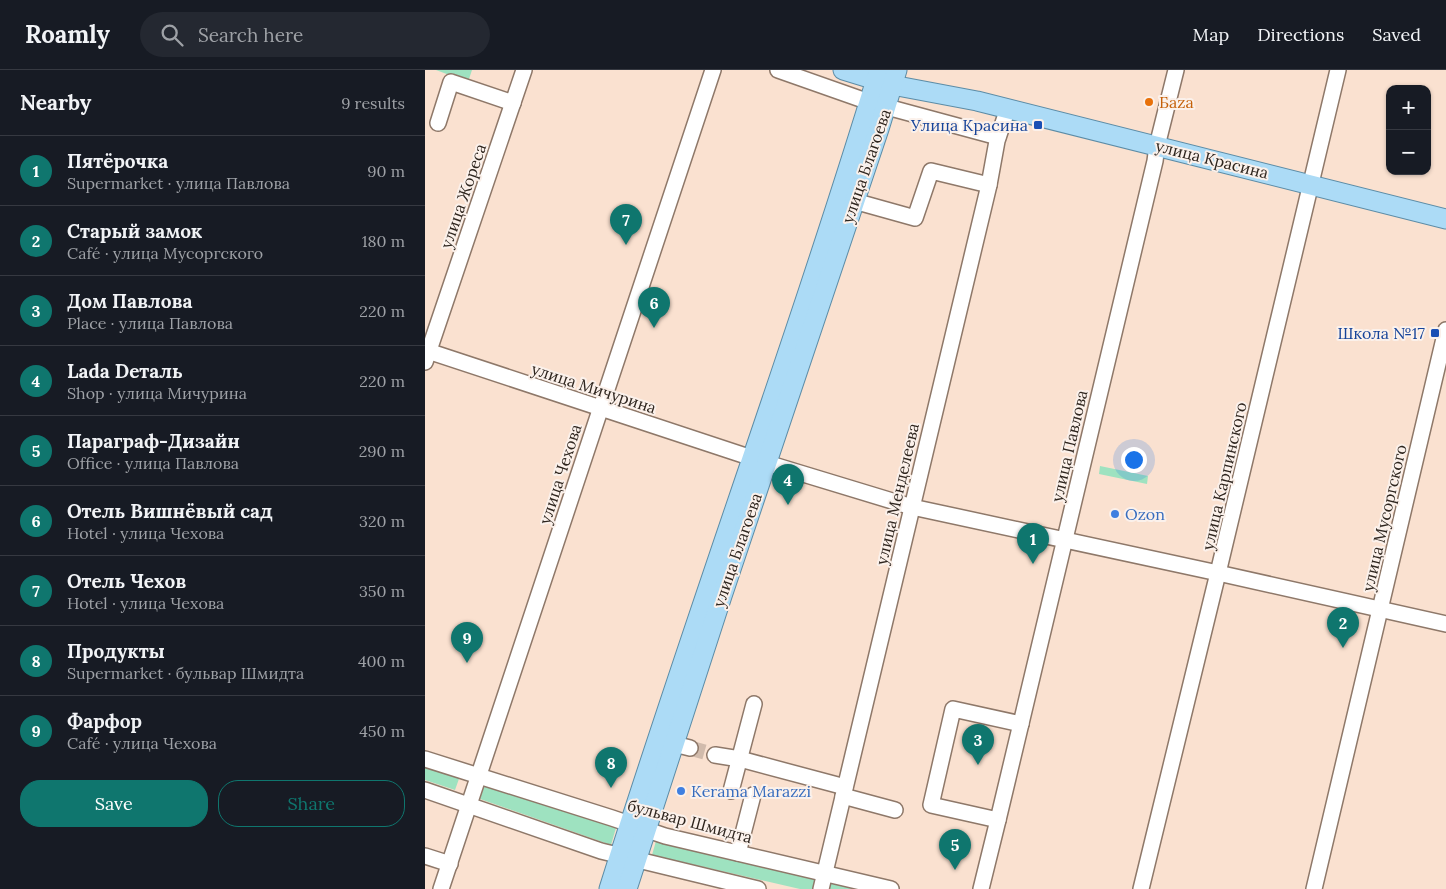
<!DOCTYPE html>
<meta charset="utf-8">
<style>
:root{--surface:#171b24;--page:#242831;--text:#f1f3f6;--muted:#9ea1a6;--line:#363941;--accent:#0f766e}
body{margin:0;font-family:Lora,serif;background:var(--page);color:var(--text)}
.controls{position:absolute;right:15px;top:15px;display:grid;overflow:hidden;border-radius:10px;box-shadow:0 1px 4px #0004}
.controls button{width:45px;height:45px;display:grid;place-items:center;padding:0;border:0;border-bottom:1px solid var(--line);background:var(--surface);color:var(--text);font:25px sans-serif}
.you{position:absolute;left:708px;top:389px;width:18px;height:18px;margin:-12px;border:4px solid #fff;border-radius:50%;background:#1a73e8;box-shadow:0 0 0 8px #1a73e833}
.badge{display:grid;place-items:center;width:32px;height:32px;border-radius:50%;background:var(--accent);color:#fff;font-size:16px;font-weight:700}
.pin{position:absolute;translate:-50% -41px;filter:drop-shadow(0 1px 2px #0008)}
.pin::after{content:'';position:absolute;top:26px;width:18px;height:15px;background:inherit;clip-path:polygon(0 0,100% 0,50% 100%)}
.list{margin:0;padding:0;list-style:none}
h2{display:flex;justify-content:space-between;align-items:center;height:65px;margin:0;padding:0 20px;font-size:21px}
h2 small{font-size:16px;font-weight:400;color:var(--muted)}
.list li{display:grid;grid-template-columns:32px 1fr auto;gap:15px;align-items:center;box-sizing:border-box;height:70px;padding:0 20px;border-top:1px solid var(--line)}
.list b{display:block;font-size:19px;white-space:nowrap}
.list p{margin:0;font-size:16px;white-space:nowrap;color:var(--muted)}
.list em{font-size:16px;font-style:normal;color:var(--muted)}
.actions{display:flex;gap:10px;padding:15px 20px}
.actions a{flex:1;padding:11px 0;border:1px solid var(--accent);border-radius:20px;text-align:center;font-size:18px;color:var(--accent)}
.actions .main{background:var(--accent);color:#fff}
.icon{flex:none;width:28px;height:28px;fill:none;stroke:currentColor;stroke-width:2;stroke-linecap:round;stroke-linejoin:round}
.map{position:relative;flex:none;width:1021px;height:819px;overflow:hidden}
header{display:flex;align-items:center;gap:30px;box-sizing:border-box;height:70px;padding:0 25px;background:var(--surface);border-bottom:1px solid var(--line)}
header strong{font-size:24px}
nav{display:flex;gap:28px;margin-inline-start:auto;font-size:18px}
.search{width:350px;height:45px;background:var(--page);display:flex;align-items:center;gap:12px;box-sizing:border-box;padding:0 18px;border-radius:28px;color:var(--muted);font-size:19px}
main{display:flex}
aside{flex:1;background:var(--surface)}
.map>svg:first-child{display:block}
.green{fill:#9ee2c0}
.lines{fill:none;stroke-linecap:round;stroke-linejoin:round}
.minor-tunnel{stroke:#d1bbac;stroke-width:15;stroke-dasharray:15 8;stroke-linecap:butt}
.minor-casing{stroke:#8e7869;stroke-width:18}
.major-casing{stroke:#5c8ca6;stroke-width:21}
.minor{stroke:#fff;stroke-width:15}
.major{stroke:#acdbf6;stroke-width:19}
.food-dot{fill:#e8710a;stroke:#fbf1eb;stroke-width:2}
.transit-dot{fill:#1a4fb4;stroke:#fbf1eb;stroke-width:2}
.shop-dot{fill:#3f7fe0;stroke:#fbf1eb;stroke-width:2}
.labels{text-anchor:middle;stroke-width:4;stroke-linejoin:round;paint-order:stroke}
.food-label{font-size:16px;fill:#c56008;stroke:#fbf1eb;text-anchor:start}
.transit-label{font-size:16px;fill:#164399;stroke:#fbf1eb;text-anchor:end}
.street-label{font-size:16px;fill:#2e251e;stroke:#fbf1eb}
.shop-label{font-size:16px;fill:#366cbe;stroke:#fbf1eb;text-anchor:start}
</style>
<header>
<strong>Roamly</strong>
<div class="search"><svg class="icon" aria-label="search" viewBox="0 0 24 24"><circle cx="10" cy="10" r="6"/><path d="M15 15l6 6"/></svg>Search here</div>
<nav><a>Map</a><a>Directions</a><a>Saved</a></nav>
</header>
<main>
<aside>
<h2>Nearby<small>9 results</small></h2>
<ul class="list">
<li><span class="badge">1</span><div><b>Пятёрочка</b><p>Supermarket · улица Павлова</p></div><em>90 m</em></li>
<li><span class="badge">2</span><div><b>Старый замок</b><p>Café · улица Мусоргского</p></div><em>180 m</em></li>
<li><span class="badge">3</span><div><b>Дом Павлова</b><p>Place · улица Павлова</p></div><em>220 m</em></li>
<li><span class="badge">4</span><div><b>Lada Dеталь</b><p>Shop · улица Мичурина</p></div><em>220 m</em></li>
<li><span class="badge">5</span><div><b>Параграф-Дизайн</b><p>Office · улица Павлова</p></div><em>290 m</em></li>
<li><span class="badge">6</span><div><b>Отель Вишнёвый сад</b><p>Hotel · улица Чехова</p></div><em>320 m</em></li>
<li><span class="badge">7</span><div><b>Отель Чехов</b><p>Hotel · улица Чехова</p></div><em>350 m</em></li>
<li><span class="badge">8</span><div><b>Продукты</b><p>Supermarket · бульвар Шмидта</p></div><em>400 m</em></li>
<li><span class="badge">9</span><div><b>Фарфор</b><p>Café · улица Чехова</p></div><em>450 m</em></li>
</ul>
<div class="actions"><a class="main">Save</a><a>Share</a></div>
</aside>
<div class="map">
<svg width="1021" height="819" viewBox="0 0 1021 819">
<rect width="100%" height="100%" fill="#fae1d0"/>
<!-- green -->
<g class="green">
<path d="M 11,0 L 47,0 L 43,12 Z"/>
<path d="M 675,396 L 723,406 L 722,414 L 674,404 Z"/>
<path d="M 0,694 L 35,706 L 30,720 L 0,710 Z"/>
<path d="M 60,713 L 191,758 L 186,775 L 55,729 Z"/>
<path d="M 231,771 L 443,819 L 375,819 L 227,785 Z"/>
</g>
<g class="lines">
<!-- minor-tunnel -->
<path class="minor-tunnel" d="M 265,678 L 290,685"/>
<!-- minor casing -->
<g class="minor-casing">
<g id="minor">
<path d="M 353,0 L 444,32"/>
<path d="M 462,37 L 573,67"/>
<path d="M 13,53 L 26,12 L 88,33"/>
<path d="M 429,131 L 490,148 L 506,101 L 564,115"/>
<path d="M 0,280 L 327,388"/>
<path d="M 0,292 L 99,0"/>
<path d="M 342,393 L 487,437 L 793,503 L 1021,554"/>
<path d="M 249,674 L 265,678"/>
<path d="M 290,685 L 315,689 L 420,717"/>
<path d="M 0,689 L 187,748 L 240,766 L 466,819"/>
<path d="M 0,720 L 176,781 L 333,819"/>
<path d="M 306,721 L 329,634"/>
<path d="M 418,726 L 470,740"/>
<path d="M 573,750 L 506,735 L 528,639 L 596,654"/>
<path d="M 313,783 L 328,725"/>
<path d="M 0,786 L 25,794"/>
<path d="M 16,819 L 288,0"/>
<path d="M 396,819 L 564,115 L 572,71 L 583,38"/>
<path d="M 556,819 L 573,750 L 730,91 L 732,76 L 751,0"/>
<path d="M 716,819 L 793,503 L 913,0"/>
<path d="M 889,819 L 1021,260"/>
</g>
</g>
<!-- major casing -->
<g class="major-casing">
<g id="major">
<path d="M 418,0 L 467,15 L 552,31 L 1021,149"/>
<path d="M 184,819 C 270,545 370,275 454,0"/>
<path d="M 202,819 L 297,526 L 454,59 L 472,0"/>
</g>
</g>
<!-- minor -->
<use href="#minor" class="minor"/>
<!-- major -->
<use href="#major" class="major"/>
</g>
<!-- markers -->
<circle class="food-dot" cx="724" cy="32" r="5"/>
<g class="transit-dot">
<rect x="608" y="50" width="10" height="10" rx="2.5"/>
<rect x="1005" y="258" width="10" height="10" rx="2.5"/>
</g>
<g class="shop-dot">
<circle cx="690" cy="444" r="5"/>
<circle cx="256" cy="721" r="5"/>
</g>
<g class="labels">
<!-- food labels -->
<g class="food-label">
<text x="734" y="38">Баza</text>
</g>
<!-- transit labels -->
<g class="transit-label">
<text x="603" y="61">Улица Красина</text>
<text x="1000" y="269">Школа №17</text>
</g>
<!-- street labels -->
<g class="street-label">
<text transform="translate(787 89) rotate(14)" y="6">улица Красина</text>
<text transform="translate(441 96) rotate(-71)" y="6">улица Благоева</text>
<text transform="translate(38 126) rotate(-71)" y="6">улица Жореса</text>
<text transform="translate(169 318) rotate(18)" y="6">улица Мичурина</text>
<text transform="translate(644 376) rotate(-77)" y="6">улица Павлова</text>
<text transform="translate(135 404) rotate(-72)" y="6">улица Чехова</text>
<text transform="translate(799 406) rotate(-77)" y="6">улица Карпинского</text>
<text transform="translate(472 424) rotate(-77)" y="6">улица Менделеева</text>
<text transform="translate(959 448) rotate(-77)" y="6">улица Мусоргского</text>
<text transform="translate(312 480) rotate(-71)" y="6">улица Благоева</text>
<text transform="translate(265 751) rotate(15)" y="6">бульвар Шмидта</text>
</g>
<!-- shop labels -->
<g class="shop-label">
<text x="700" y="450">Ozon</text>
<text x="266" y="727">Kerama Marazzi</text>
</g>
</g>
</svg>
<div class="controls">
<button>+</button>
<button>−</button>
</div>
<div class="you"></div>
<div class="pin badge" style="left:608px;top:494px">1</div>
<div class="pin badge" style="left:918px;top:578px">2</div>
<div class="pin badge" style="left:553px;top:695px">3</div>
<div class="pin badge" style="left:363px;top:435px">4</div>
<div class="pin badge" style="left:530px;top:800px">5</div>
<div class="pin badge" style="left:229px;top:258px">6</div>
<div class="pin badge" style="left:201px;top:175px">7</div>
<div class="pin badge" style="left:186px;top:718px">8</div>
<div class="pin badge" style="left:42px;top:593px">9</div>
</div>
</main>
